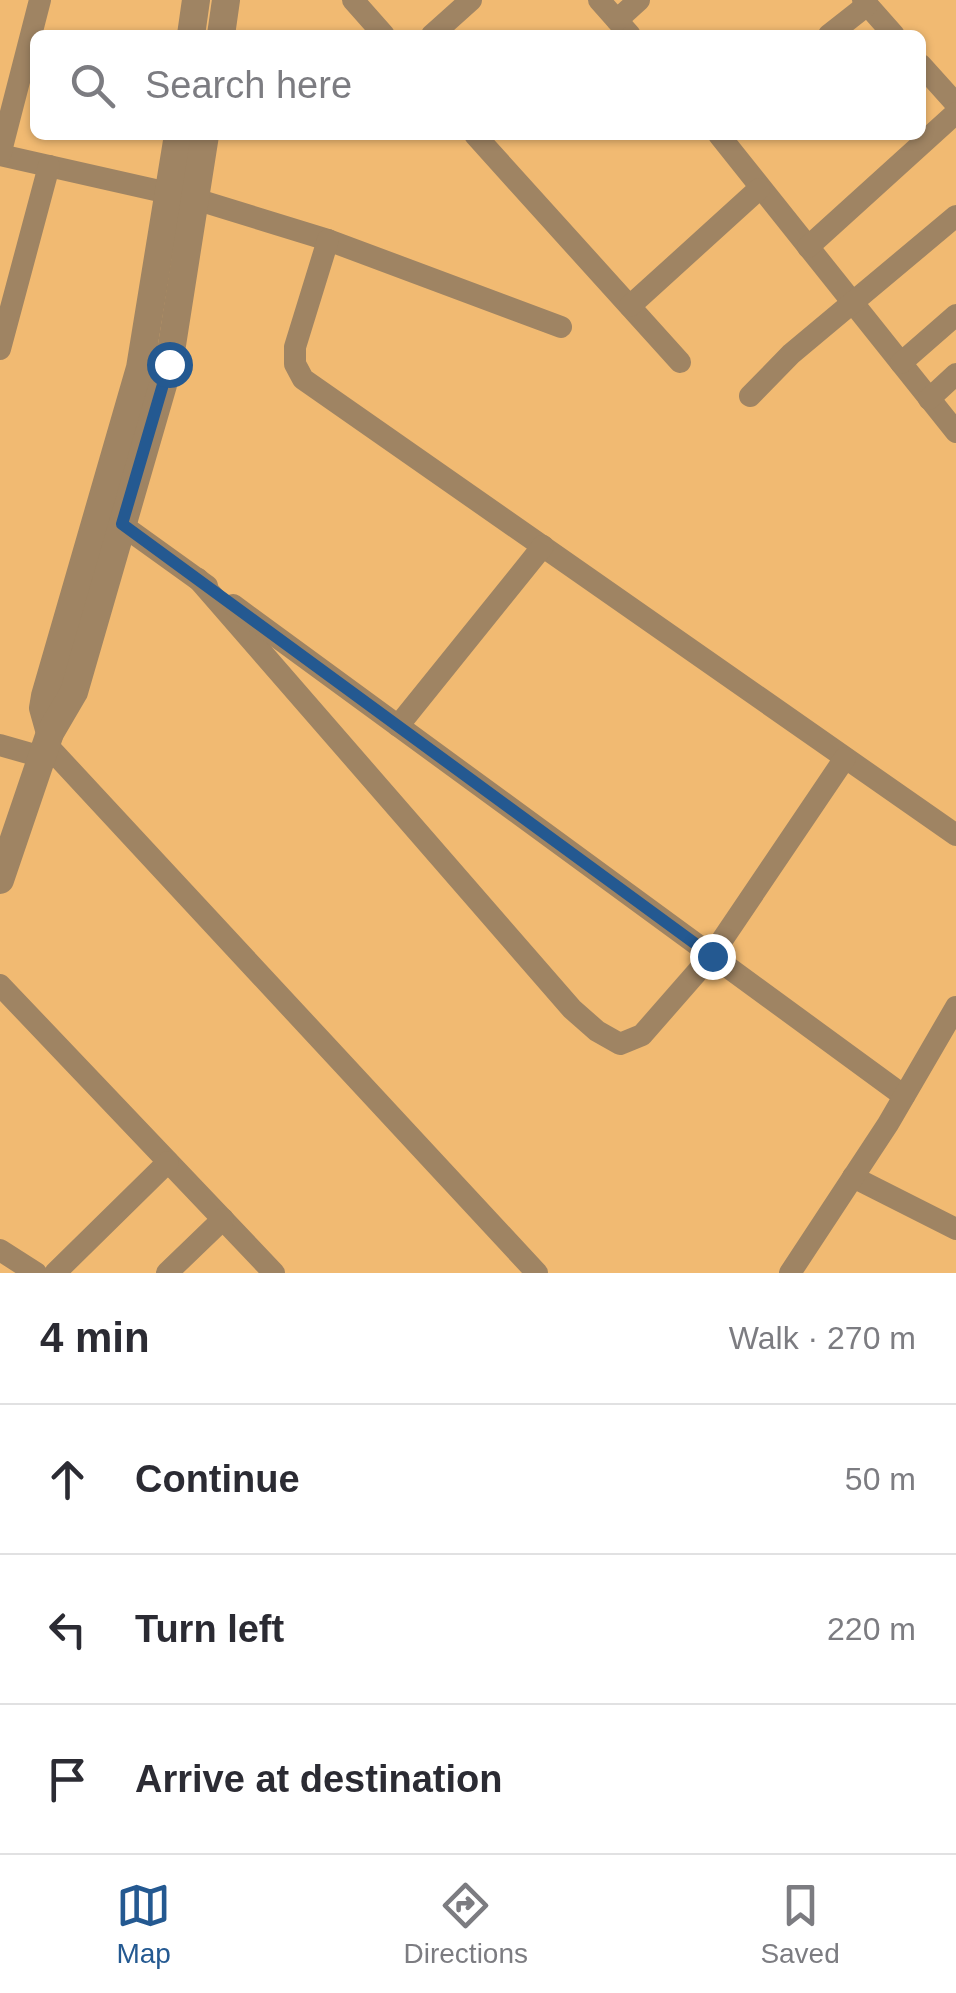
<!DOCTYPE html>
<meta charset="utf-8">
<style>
:root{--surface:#fff;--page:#f2f2f3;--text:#2b2b33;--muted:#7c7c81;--line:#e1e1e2;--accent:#245991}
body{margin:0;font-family:Helvetica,sans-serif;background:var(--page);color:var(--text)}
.stop{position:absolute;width:30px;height:30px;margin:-22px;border:8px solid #245991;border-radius:50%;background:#fff}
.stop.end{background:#245991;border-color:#fff;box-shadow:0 2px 10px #0008}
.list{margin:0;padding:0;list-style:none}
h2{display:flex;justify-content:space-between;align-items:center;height:130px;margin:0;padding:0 40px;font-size:42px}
h2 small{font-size:32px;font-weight:400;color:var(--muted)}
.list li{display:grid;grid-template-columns:65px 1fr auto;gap:30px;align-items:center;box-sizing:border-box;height:150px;padding:0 40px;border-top:2px solid var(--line)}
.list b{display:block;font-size:38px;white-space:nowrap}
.list em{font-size:32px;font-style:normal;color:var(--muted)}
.icon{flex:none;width:55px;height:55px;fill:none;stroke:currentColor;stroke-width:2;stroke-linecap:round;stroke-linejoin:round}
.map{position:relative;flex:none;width:956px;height:1273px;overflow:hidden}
.search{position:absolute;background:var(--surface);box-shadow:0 2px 8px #0004;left:30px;right:30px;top:30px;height:110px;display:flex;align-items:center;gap:25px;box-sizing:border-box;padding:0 35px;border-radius:15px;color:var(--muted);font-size:38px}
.sheet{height:580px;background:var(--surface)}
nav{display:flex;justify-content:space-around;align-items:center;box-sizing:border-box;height:140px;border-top:2px solid var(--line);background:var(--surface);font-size:28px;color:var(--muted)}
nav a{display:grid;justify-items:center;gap:5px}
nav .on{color:var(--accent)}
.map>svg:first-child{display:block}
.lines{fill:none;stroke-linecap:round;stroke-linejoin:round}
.minor{stroke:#9f8463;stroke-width:22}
.tertiary{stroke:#9f8463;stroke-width:28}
.route{stroke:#245991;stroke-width:12}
</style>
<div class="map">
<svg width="956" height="1273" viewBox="0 0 956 1273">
<rect width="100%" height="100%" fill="#f1ba72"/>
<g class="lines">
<!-- minor -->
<g class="minor">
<path d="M 353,0 L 384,35"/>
<path d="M 599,0 L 630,35"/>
<path d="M 863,0 L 894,35"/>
<path d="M 617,20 L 639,0"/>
<path d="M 432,35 L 471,0"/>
<path d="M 829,35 L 867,5"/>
<path d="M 921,65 L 956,104"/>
<path d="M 475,135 L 680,362"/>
<path d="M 719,135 L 956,432"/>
<path d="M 0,155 L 195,199 L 328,240 L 561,327"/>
<path d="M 0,155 L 40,0"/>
<path d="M 328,240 L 295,347 L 295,364 L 303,379 L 956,835"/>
<path d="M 808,247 L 956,113"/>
<path d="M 630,306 L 759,189"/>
<path d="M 0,349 L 49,166"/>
<path d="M 901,363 L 956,315"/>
<path d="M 750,396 L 791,354 L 956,216"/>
<path d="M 929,399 L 956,374"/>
<path d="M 111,517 L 207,586"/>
<path d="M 198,579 L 572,1009 L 597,1031 L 620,1044 L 642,1035 L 712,955 L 845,758"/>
<path d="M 233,605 L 904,1096"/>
<path d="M 398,726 L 543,546"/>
<path d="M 46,744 L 537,1273"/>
<path d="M 0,745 L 42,757"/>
<path d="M 0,985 L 274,1273"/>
<path d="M 853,1177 L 956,1229"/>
<path d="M 0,1250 L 36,1273"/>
<path d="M 55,1273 L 168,1162"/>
<path d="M 167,1273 L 223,1219"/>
<path d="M 790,1273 L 888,1124 L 956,1007"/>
</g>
<!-- tertiary -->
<g class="tertiary">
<path d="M 191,35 L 196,0"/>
<path d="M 221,35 L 226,0"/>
<path d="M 50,733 L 43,708 L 45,696 L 140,368 L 178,135"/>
<path d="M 0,880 L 50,733 L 74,692 L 169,364 L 205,135"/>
</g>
</g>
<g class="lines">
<!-- route -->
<path class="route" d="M 169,364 L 122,524 L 712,956"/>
</g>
</svg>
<div class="stop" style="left:169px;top:364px"></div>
<div class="stop end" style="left:712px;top:956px"></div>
<div class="search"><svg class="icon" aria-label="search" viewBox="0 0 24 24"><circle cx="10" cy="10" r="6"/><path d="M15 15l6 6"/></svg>Search here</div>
</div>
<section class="sheet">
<h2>4 min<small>Walk · 270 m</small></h2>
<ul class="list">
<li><svg class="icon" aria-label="ahead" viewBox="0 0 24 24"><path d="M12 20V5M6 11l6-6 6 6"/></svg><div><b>Continue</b></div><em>50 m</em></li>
<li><svg class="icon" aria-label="left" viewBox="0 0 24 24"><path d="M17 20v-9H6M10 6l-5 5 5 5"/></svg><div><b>Turn left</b></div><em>220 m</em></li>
<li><svg class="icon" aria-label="arrive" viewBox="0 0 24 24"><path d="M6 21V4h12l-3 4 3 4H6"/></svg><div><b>Arrive at destination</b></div></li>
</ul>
</section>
<nav>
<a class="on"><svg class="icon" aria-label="map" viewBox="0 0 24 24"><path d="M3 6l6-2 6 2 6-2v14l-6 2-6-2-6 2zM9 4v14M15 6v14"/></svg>Map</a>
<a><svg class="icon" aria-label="directions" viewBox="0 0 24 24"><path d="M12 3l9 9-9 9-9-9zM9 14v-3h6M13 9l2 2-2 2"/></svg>Directions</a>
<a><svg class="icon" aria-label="saved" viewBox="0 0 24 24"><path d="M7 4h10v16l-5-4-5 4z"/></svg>Saved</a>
</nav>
